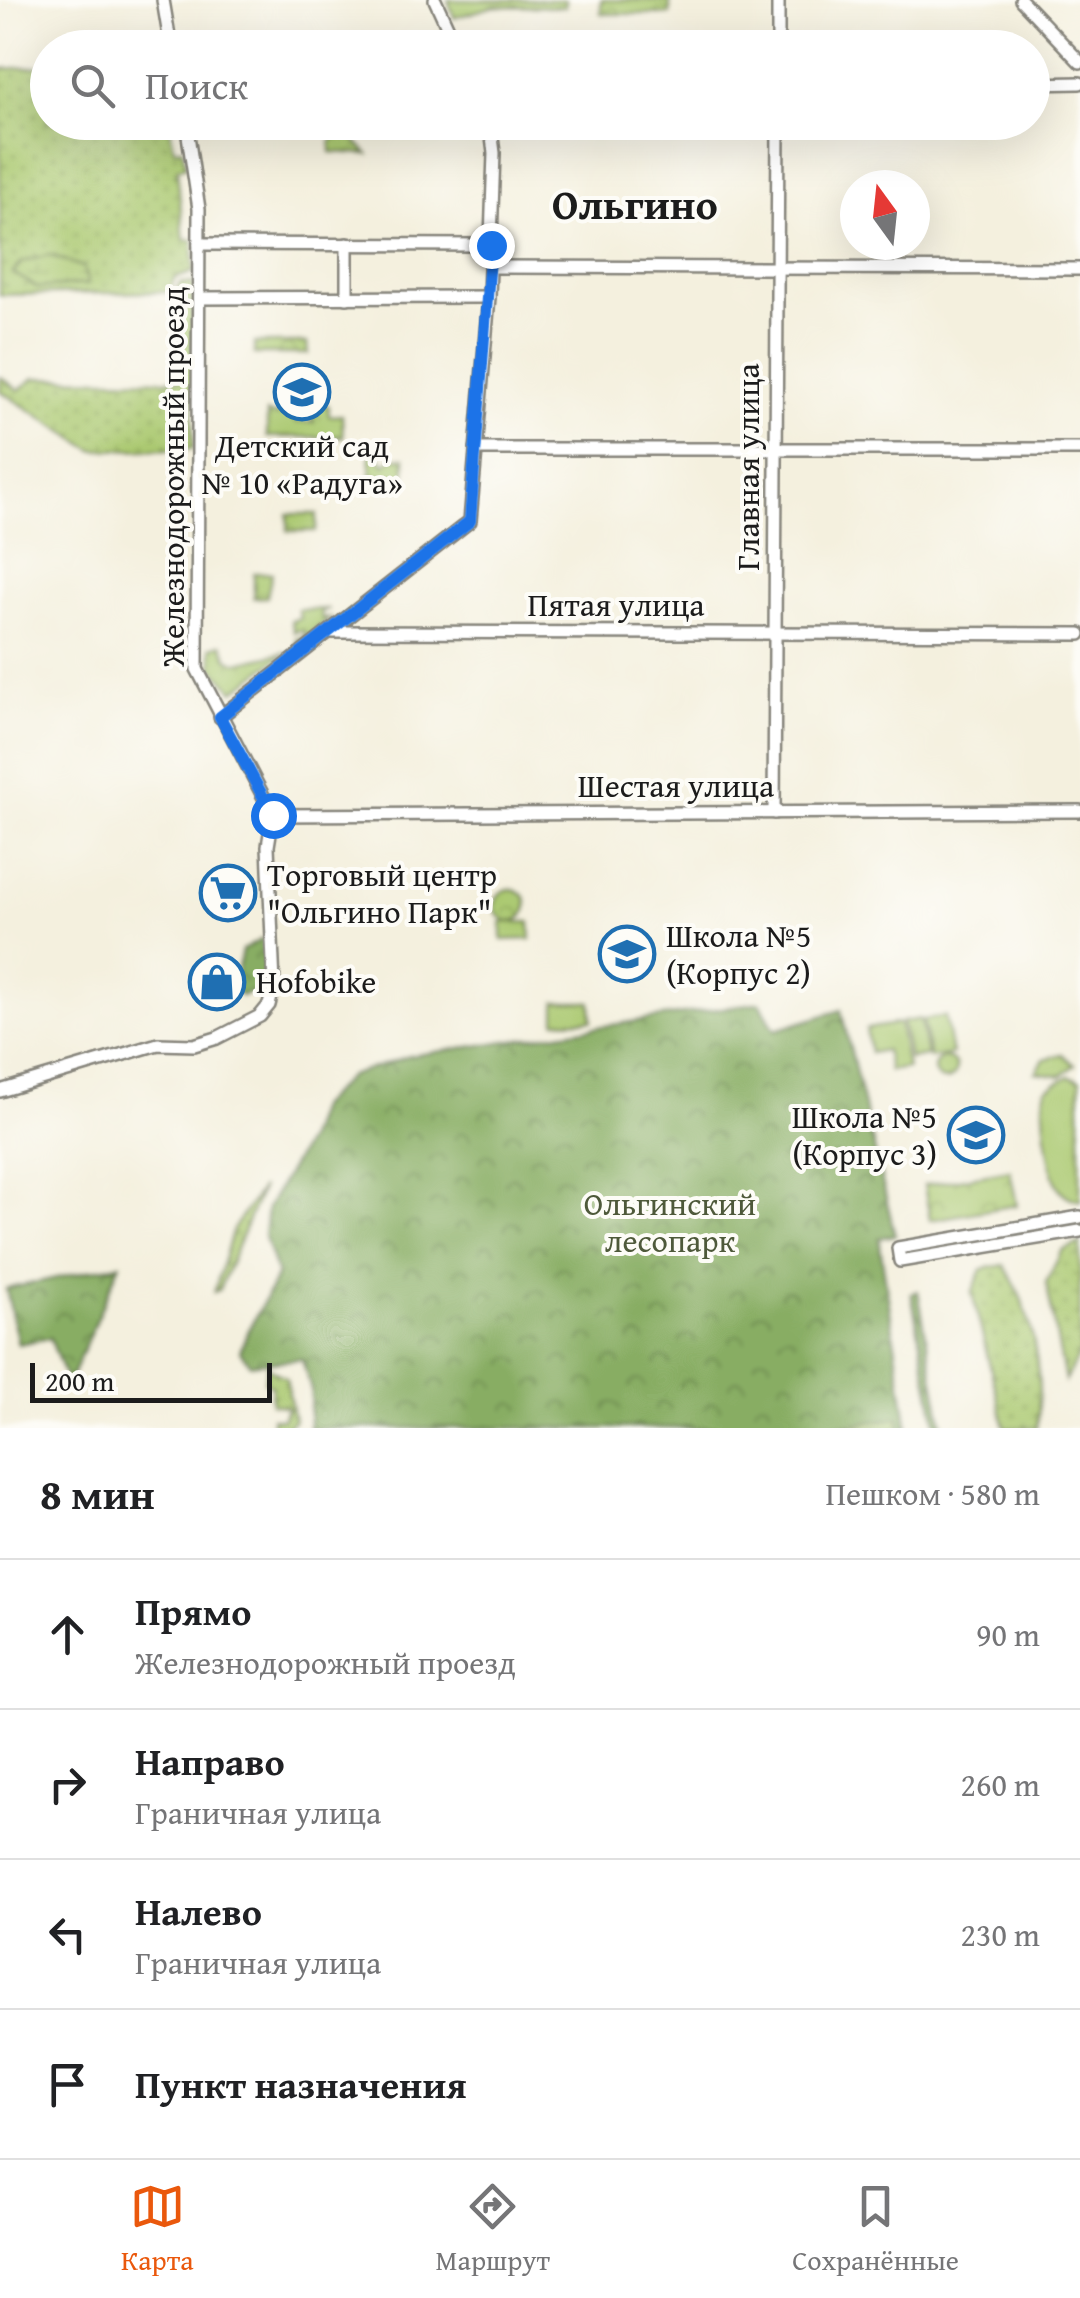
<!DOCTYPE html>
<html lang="ru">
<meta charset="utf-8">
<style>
:root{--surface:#fff;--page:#f6f6f6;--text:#202124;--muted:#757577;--line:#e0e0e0;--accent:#ea580c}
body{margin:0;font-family:"Gentium Book Plus",serif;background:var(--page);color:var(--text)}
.compass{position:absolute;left:840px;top:170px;width:90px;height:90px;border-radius:50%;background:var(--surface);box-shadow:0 10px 40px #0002;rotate:345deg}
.scale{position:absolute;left:30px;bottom:25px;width:242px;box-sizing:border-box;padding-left:10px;border:5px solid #1c1c1c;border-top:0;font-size:28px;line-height:35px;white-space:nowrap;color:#1c1c1c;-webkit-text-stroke:8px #fdfcf7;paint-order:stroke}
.stop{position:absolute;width:30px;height:30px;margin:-22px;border:8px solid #1a73e8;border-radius:50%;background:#fff}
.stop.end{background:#1a73e8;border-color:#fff;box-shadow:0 2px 10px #0008}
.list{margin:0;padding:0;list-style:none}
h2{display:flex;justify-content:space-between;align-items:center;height:130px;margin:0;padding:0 40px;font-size:42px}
h2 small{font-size:32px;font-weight:400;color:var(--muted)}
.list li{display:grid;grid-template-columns:65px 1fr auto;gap:30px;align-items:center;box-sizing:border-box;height:150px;padding:0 40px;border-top:2px solid var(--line)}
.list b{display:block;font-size:38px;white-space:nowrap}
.list p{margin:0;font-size:32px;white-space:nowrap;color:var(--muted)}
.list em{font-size:32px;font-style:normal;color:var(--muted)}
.icon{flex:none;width:55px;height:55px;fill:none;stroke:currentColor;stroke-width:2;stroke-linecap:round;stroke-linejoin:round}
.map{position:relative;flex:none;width:1080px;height:1428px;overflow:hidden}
.search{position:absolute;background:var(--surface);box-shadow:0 10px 40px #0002;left:30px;right:30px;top:30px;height:110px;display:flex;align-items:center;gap:25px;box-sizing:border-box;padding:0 35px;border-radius:55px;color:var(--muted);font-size:38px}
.sheet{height:730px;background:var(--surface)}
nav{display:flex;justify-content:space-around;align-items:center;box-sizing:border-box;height:140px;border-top:2px solid var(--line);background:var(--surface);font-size:28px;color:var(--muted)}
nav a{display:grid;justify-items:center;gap:5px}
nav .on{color:var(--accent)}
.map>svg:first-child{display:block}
.grass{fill:url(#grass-dots);stroke:#647246;stroke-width:2.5}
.forest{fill:url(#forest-crowns);stroke:#526440;stroke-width:2.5}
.wetland{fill:url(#wetland-marsh);stroke:#647246;stroke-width:2.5}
.park{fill:url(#park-crowns);stroke:#647246;stroke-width:2.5}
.pitch{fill:#abc971;stroke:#647246;stroke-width:2.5}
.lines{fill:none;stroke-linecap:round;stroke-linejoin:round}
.minor-casing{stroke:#88867d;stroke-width:16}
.minor{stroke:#fff;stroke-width:11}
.route{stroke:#1a73e8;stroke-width:12}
.labels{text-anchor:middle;stroke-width:8;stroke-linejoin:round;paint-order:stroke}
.poi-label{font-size:32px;fill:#1c1c1c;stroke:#fdfcf7;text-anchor:start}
.street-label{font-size:32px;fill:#1c1c1c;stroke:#fdfcf7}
.park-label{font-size:32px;fill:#4e593a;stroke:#fdfcf7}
.district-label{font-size:42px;font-weight:bold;fill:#1c1c1c;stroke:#fdfcf7}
</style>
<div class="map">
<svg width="1080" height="1428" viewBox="0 0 1080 1428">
<defs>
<pattern id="grass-dots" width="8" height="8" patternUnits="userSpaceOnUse" patternTransform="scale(2.5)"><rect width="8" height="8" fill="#abc971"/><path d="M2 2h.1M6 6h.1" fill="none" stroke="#93ac61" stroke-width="1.8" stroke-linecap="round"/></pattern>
<pattern id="forest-crowns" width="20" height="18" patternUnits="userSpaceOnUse" patternTransform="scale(2.5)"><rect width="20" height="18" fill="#88ad63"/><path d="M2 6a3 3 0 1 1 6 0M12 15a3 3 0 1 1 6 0" fill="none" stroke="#6e8c51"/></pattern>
<pattern id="wetland-marsh" width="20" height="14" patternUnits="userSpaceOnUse" patternTransform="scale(2.5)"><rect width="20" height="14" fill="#abc971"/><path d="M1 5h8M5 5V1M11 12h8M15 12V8" fill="none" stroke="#93ac61"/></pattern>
<pattern id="park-crowns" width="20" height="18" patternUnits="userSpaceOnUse" patternTransform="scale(2.5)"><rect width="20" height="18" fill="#abc971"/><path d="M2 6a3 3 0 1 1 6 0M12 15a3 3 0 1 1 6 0" fill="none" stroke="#93ac61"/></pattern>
</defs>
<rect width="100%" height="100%" fill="#fdfcf7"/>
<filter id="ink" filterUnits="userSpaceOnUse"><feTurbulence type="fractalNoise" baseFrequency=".01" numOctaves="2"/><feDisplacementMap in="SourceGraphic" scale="20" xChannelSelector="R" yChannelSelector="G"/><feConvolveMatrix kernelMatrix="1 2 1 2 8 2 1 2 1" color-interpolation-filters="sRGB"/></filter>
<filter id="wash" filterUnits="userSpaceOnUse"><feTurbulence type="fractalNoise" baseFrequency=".0048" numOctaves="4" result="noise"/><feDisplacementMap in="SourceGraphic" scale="40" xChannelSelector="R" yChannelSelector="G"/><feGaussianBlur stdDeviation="2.25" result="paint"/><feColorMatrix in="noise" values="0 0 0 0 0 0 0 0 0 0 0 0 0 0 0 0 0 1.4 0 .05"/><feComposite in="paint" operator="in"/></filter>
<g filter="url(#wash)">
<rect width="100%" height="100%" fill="#f4f0de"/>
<!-- grass -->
<g class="grass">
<path d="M 47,66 L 48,122 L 169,123 L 174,149 L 182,148 L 186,166 L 177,169 L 184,240 L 193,240 L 194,272 L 176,278 L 169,292 L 0,295 L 0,69 Z"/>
<path d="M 181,283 L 193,283 L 193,449 L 93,450 L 0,391 L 0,377 L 19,390 L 34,378 L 179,380 L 181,293 L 176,292 Z"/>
<path d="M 262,1187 L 219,1290 L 214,1292 L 233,1229 Z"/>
<path d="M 1080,1243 L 1080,1352 L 1065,1381 L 1046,1282 L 1062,1251 Z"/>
<path d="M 1004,1265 C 1033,1310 1044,1375 1037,1428 L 1005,1428 L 972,1293 L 982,1269 Z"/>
<path d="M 267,1367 L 286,1378 L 294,1420 L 286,1428 L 272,1428 L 272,1418 L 282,1419 L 288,1407 L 271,1404 L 272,1386 L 264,1382 Z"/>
</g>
<!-- forest -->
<g class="forest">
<path d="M 262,939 L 265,977 L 260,990 L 241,996 L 233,989 L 242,950 Z"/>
<path d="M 760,1002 L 775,1030 L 841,1010 L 895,1235 L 879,1238 L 908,1428 L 309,1428 L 311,1390 L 302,1359 L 250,1364 L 240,1351 C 249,1323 266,1302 277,1274 L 264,1235 L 267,1208 L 307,1139 L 318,1107 L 349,1076 L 409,1056 Z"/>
<path d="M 120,1264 L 68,1385 L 50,1338 L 18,1344 L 6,1289 Z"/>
<path d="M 918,1291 L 943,1428 L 937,1428 L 911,1293 Z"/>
</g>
<!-- wetland -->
<path class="wetland" d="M 49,255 L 83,267 L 88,284 L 38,288 L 13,273 L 22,262 Z"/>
<!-- park -->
<g class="park">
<rect x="601" y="0" width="69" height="14"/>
<path d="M 344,129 L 368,154 L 331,152 L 331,142 Z"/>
<path d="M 254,343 L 307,343 L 308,354 L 254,354 Z"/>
<path d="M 279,405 L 295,405 L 295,422 L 314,422 L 306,405 L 328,405 L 329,416 L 342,415 L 343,437 L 267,437 L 267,413 L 278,416 Z"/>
<path d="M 370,445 L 385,465 L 392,458 L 405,458 L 405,475 L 371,476 Z"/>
<path d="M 288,514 L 317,514 L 316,531 L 288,531 Z"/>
<path d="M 254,573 L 272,573 L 267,597 L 254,598 Z"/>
<path d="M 329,609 L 321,612 L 322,619 L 331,618 L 297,644 L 296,639 L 305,636 L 303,630 L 294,632 L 291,621 L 300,618 L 298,610 Z"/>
<path d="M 222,644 L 228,658 L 237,663 L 287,652 L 234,691 L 213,667 L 211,647 Z"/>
<circle cx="511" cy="905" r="16"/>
<path d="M 1010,1170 L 1017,1205 L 930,1220 L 924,1185 Z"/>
</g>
<!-- pitch -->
<g class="pitch">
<path d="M 448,0 L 565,0 L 565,7 L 495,6 L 454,18 Z"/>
<path d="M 502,922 L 530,922 L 531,939 L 502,940 Z"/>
<path d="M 556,1002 L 591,1002 L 592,1020 L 556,1021 Z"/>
<path d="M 945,1016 L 952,1054 L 930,1058 L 923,1020 Z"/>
<path d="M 920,1019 L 927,1056 L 909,1059 L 902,1022 Z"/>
<path d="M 899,1023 L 907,1068 L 889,1071 L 885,1050 L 870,1053 L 866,1029 Z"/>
<path d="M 1062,1054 L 1075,1065 L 1061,1076 L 1036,1072 L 1044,1059 Z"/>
<circle cx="945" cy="1069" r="11"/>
<path d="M 1069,1076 L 1080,1080 L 1080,1201 C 1071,1198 1064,1196 1059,1188 C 1049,1172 1040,1106 1046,1089 Z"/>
<path d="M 899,1418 L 900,1428 L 824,1428 Z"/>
</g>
</g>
<g filter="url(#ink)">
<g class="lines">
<!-- minor casing -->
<g class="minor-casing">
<g id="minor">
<path d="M 163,0 L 171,48"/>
<path d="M 435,0 L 457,48"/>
<path d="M 1021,0 L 1080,62"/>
<path d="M 778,48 L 778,0"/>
<path d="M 1032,84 L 1080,83"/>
<path d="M 186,122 L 199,209 L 197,669 L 273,815"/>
<path d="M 199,244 L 491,245"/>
<path d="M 347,244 L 347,298"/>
<path d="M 491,267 L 1080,269"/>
<path d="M 199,298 L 489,297"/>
<path d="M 476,449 L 1080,449"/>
<path d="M 333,632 L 1080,634"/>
<path d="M 220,717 L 470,521 L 489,297 L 494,153 L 490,122"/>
<path d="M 774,813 L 778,122"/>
<path d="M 273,815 L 1080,811"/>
<path d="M 0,1091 L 158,1044 L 194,1045 L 217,1038 L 260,1016 L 269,1005 L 274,985 L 268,846 L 273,815"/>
<path d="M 1080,1217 L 898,1248 L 900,1261 L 1080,1231"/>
</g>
</g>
<!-- minor -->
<use href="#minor" class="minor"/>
</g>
</g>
<g class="lines" filter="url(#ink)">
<!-- route -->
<path class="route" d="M 273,815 L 220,717 L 470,521 L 491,245"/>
</g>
<!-- icons -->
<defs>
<g id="school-ring" transform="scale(2.875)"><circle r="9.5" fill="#fdfcf7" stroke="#1f6fb2" stroke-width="1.5"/><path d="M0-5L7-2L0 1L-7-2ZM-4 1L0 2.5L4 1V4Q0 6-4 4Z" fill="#1f6fb2"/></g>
<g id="supermarket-ring" transform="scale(2.875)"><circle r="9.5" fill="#fdfcf7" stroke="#1f6fb2" stroke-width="1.5"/><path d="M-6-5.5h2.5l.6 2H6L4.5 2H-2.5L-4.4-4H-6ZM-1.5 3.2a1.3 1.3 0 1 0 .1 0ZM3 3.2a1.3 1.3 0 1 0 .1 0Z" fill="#1f6fb2"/></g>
<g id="shop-ring" transform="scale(2.875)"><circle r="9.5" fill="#fdfcf7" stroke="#1f6fb2" stroke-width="1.5"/><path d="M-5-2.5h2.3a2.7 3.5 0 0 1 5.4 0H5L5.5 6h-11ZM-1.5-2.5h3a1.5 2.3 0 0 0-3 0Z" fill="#1f6fb2"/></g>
</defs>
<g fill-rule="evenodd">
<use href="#school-ring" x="302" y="392"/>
<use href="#supermarket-ring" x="228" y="893"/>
<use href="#school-ring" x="627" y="954"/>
<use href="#shop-ring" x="217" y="982"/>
<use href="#school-ring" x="976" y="1135"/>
</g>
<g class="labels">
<!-- poi labels -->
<g class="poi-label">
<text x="302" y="457" text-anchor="middle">Детский сад<tspan x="302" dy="37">№ 10 «Радуга»</tspan></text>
<text x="267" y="886">Торговый центр<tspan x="267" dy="37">"Ольгино Парк"</tspan></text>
<text x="666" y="947">Школа №5<tspan x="666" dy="37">(Корпус 2)</tspan></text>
<text x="256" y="993">Hofobike</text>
<text x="937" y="1128" text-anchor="end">Школа №5<tspan x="937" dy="37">(Корпус 3)</tspan></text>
</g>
<!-- street labels -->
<g class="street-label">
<text transform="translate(748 467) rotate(-90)" y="11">Главная улица</text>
<text transform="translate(173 477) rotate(-90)" y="11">Железнодорожный проезд</text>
<text x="616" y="616">Пятая улица</text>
<text x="676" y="797">Шестая улица</text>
</g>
<!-- park labels -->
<g class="park-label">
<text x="670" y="1215">Ольгинский<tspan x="670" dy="37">лесопарк</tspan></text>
</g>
<!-- district labels -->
<g class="district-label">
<text x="635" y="219">Ольгино</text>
</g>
</g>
</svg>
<svg class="compass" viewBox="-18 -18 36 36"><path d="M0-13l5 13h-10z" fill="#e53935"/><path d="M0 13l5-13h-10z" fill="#757577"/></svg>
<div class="scale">200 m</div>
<div class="stop" style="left:273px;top:815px"></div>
<div class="stop end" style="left:491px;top:245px"></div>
<div class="search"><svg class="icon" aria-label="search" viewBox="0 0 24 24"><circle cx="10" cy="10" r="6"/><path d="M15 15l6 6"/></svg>Поиск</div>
</div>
<section class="sheet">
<h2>8 мин<small>Пешком · 580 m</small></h2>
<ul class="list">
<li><svg class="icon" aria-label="ahead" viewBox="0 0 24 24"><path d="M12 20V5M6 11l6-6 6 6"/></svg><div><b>Прямо</b><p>Железнодорожный проезд</p></div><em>90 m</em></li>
<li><svg class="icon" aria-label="right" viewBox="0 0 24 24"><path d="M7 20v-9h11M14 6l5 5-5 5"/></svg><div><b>Направо</b><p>Граничная улица</p></div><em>260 m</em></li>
<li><svg class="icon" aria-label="left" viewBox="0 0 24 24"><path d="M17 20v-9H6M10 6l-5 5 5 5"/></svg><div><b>Налево</b><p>Граничная улица</p></div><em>230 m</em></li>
<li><svg class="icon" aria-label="arrive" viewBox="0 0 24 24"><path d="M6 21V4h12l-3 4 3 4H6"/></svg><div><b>Пункт назначения</b></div></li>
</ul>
</section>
<nav>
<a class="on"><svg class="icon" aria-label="map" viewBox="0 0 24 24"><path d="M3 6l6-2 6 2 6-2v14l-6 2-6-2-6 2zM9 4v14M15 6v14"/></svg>Карта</a>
<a><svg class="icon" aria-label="directions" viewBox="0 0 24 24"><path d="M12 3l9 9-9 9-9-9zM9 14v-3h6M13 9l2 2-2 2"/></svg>Маршрут</a>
<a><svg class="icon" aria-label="saved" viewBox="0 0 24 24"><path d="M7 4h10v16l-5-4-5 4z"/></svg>Сохранённые</a>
</nav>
